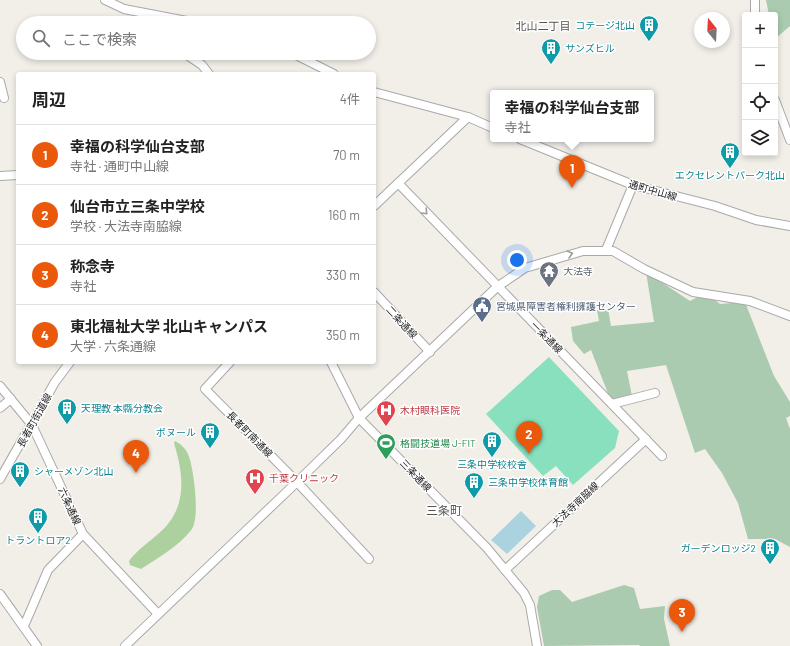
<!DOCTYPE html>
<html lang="ja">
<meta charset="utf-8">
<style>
:root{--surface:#fff;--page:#f6f6f6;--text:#222;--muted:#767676;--line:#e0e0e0;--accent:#ea580c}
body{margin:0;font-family:Barlow,"Noto Sans JP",sans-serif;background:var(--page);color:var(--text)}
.controls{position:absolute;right:12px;top:12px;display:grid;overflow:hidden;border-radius:4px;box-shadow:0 2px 6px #0003}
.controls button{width:36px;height:36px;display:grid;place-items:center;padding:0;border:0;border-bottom:1px solid var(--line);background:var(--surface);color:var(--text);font:20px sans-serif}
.compass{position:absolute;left:694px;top:12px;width:36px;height:36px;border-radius:50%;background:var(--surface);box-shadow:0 2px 6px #0003;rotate:342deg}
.you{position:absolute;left:517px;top:260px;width:14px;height:14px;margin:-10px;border:3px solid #fff;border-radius:50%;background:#1a73e8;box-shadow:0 0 0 6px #1a73e833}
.badge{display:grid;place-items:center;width:26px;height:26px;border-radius:50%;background:var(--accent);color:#fff;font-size:13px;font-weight:700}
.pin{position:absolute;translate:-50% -33px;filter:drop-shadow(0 1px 2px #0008)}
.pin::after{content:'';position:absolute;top:21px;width:14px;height:12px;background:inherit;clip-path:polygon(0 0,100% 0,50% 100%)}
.popup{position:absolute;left:490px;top:90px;width:164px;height:52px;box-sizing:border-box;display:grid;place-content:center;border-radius:4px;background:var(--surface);filter:drop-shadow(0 1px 3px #0005);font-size:13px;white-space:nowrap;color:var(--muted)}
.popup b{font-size:15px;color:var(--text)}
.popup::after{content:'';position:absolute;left:50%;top:100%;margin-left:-8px;border:8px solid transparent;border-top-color:var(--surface)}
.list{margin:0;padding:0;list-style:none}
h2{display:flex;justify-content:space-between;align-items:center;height:52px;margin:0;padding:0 16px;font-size:17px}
h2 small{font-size:13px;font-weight:400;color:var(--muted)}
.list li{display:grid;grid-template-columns:26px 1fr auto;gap:12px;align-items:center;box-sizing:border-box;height:60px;padding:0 16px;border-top:1px solid var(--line)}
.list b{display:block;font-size:15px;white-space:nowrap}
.list p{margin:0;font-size:13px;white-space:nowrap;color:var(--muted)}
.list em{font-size:13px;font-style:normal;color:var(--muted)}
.icon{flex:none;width:22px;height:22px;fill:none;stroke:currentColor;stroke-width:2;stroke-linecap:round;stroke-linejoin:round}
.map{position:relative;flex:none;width:790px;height:646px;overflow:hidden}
.search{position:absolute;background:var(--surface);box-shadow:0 2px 6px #0003;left:16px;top:16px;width:360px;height:44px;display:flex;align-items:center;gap:10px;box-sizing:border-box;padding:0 14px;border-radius:22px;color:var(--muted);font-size:15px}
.panel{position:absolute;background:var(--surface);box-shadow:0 2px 6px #0003;left:16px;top:72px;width:360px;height:292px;border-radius:4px}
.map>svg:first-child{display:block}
.forest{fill:#add19e}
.cemetery{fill:#aacbaf}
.pitch{fill:#88e0be}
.water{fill:#aad3df}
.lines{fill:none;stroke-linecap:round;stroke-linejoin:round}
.minor-casing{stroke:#a9a9a9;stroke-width:10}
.minor{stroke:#fff;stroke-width:8}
.oneway{stroke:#9c9c9c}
.labels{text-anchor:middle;stroke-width:3;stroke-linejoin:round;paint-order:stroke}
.culture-label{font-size:10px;fill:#0d838f;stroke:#fff;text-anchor:start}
.street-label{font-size:10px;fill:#222;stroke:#fff}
.worship-label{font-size:10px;fill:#5b616d;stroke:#fff;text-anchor:start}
.service-label{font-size:10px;fill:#4e5e75;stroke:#fff;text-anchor:start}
.health-label{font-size:10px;fill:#be3a42;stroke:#fff;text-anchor:start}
.leisure-label{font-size:10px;fill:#27864d;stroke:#fff;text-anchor:start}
.neighbourhood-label{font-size:11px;fill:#555;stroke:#fff}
.quarter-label{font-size:12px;fill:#555;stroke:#fff}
</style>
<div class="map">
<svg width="790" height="646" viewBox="0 0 790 646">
<rect width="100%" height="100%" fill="#f2efe9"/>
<!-- forest -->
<path class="forest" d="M 175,441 C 181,444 185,448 188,454 C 194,468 200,517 192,529 C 179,546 158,558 141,569 L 130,565 L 129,561 C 138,549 147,544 158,534 C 188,509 184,476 174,443 Z"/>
<!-- cemetery -->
<g class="cemetery">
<path d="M 766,0 L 790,0 L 790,26 L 775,39 L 775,15 L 769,15 Z"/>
<path d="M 646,272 L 690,301 L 700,296 L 715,300 L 720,304 L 745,302 L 774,376 L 790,402 L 790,416 L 786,418 L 790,429 L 790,547 L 775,539 L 748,539 L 738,503 L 722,473 L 705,449 L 695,453 L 666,365 L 627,371 L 632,396 L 611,401 L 591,350 L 584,354 L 573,341 L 571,327 L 599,321 L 597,310 L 608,309 L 611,326 L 654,322 Z"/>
<path d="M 624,585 L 634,588 L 640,609 L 665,606 L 664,619 L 670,646 L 640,646 L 639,645 L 544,646 L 537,607 L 539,596 L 552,590 L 560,590 L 572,602 Z"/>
</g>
<!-- pitch -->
<path class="pitch" d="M 549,357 L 619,431 L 615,448 L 573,485 L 556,466 L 543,476 L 486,414 Z"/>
<!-- water -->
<path class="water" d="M 521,511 L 536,526 L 507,554 L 491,540 Z"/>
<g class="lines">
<!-- minor casing -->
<g class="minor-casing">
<g id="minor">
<path d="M 105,0 L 124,9 L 197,23"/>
<path d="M 755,15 L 755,0"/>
<path d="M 184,53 L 202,65 L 209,74"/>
<path d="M 292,53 L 334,74"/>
<path d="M 0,82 L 4,98"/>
<path d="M 374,92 L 468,117"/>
<path d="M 775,100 L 790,140"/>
<path d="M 520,139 L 633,185 L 715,206 L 756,220 L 790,226"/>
<path d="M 0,176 L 18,175"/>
<path d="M 398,183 L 662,456"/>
<path d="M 374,206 L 468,117 L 493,128"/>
<path d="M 606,250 L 633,185"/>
<path d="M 374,292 L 430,352"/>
<path d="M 230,362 L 205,389 L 297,482 L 369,559"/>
<path d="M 331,362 L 359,418 L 487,548 L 524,593 L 530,605 L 537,646"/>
<path d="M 0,386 L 32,425 L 83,534 L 158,614"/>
<path d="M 612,404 L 655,393"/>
<path d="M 0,408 L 11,399"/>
<path d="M 0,479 L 55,382 L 70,362"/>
<path d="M 505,570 L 646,439"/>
<path d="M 0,594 L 37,646"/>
<path d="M 24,626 L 48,570 L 83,534"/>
<path d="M 125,646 L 297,482 L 341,439 L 359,418 L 497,287 L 525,268 L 583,251 L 613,251 L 644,269 L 693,292 L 750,301 L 790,316"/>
</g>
</g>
<!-- minor -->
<use href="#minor" class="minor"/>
</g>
<!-- one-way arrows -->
<defs><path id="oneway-chevron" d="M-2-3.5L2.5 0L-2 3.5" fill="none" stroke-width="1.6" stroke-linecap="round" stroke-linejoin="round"/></defs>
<g class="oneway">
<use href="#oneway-chevron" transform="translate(425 212) rotate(47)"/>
<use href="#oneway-chevron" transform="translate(570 254) rotate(-15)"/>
</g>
<!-- icons -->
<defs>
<g id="building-pin" transform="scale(1)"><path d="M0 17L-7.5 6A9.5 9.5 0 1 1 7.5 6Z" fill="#0f9aa8" stroke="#fff"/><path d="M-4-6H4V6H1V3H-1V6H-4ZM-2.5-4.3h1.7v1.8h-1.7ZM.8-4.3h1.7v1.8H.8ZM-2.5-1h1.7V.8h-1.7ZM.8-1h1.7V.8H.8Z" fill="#fff"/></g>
<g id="temple-pin" transform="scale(1)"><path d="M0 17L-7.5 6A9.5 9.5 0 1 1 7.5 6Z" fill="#6b7280" stroke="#fff"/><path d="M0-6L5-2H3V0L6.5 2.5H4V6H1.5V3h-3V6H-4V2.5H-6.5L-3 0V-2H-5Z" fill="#fff"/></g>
<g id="civic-pin" transform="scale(1)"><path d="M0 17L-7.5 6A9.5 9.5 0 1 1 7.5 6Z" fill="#5c6f8a" stroke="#fff"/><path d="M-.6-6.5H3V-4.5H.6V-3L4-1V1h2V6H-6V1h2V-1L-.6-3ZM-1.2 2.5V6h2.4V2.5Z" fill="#fff"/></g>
<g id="hospital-pin" transform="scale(1)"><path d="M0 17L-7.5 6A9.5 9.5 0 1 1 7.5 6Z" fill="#e0444e" stroke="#fff"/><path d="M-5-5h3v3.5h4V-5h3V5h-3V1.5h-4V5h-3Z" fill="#fff"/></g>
<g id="stadium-pin" transform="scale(1)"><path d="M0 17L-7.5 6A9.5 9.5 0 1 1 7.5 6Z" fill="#2e9e5b" stroke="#fff"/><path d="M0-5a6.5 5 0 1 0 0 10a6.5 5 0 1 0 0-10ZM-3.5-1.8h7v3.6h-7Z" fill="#fff"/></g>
</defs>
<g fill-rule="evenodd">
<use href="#building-pin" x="649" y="25"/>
<use href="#building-pin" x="551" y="48"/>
<use href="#building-pin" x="730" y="152"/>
<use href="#temple-pin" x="549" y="271"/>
<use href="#civic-pin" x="482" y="306"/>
<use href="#building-pin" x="67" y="408"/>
<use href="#hospital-pin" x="386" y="410"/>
<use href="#building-pin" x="210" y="432"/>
<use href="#building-pin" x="492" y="441"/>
<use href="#stadium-pin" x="386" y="443"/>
<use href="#building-pin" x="20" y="471"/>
<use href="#hospital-pin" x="255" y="478"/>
<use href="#building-pin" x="474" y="482"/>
<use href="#building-pin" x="38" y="517"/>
<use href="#building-pin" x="770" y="548"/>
</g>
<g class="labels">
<!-- culture labels -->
<g class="culture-label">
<text x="635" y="29" text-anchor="end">コテージ北山</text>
<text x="565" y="52">サンズヒル</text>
<text x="730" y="179" text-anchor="middle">エクセレントパーク北山</text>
<text x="81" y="412">天理教 本縣分教会</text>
<text x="196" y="436" text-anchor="end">ボヌール</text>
<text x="492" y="468" text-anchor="middle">三条中学校校舎</text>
<text x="34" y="475">シャーメゾン北山</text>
<text x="488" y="486">三条中学校体育館</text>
<text x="38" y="544" text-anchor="middle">トラントロア2</text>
<text x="756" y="552" text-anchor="end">ガーデンロッジ2</text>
</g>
<!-- street labels -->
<g class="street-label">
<text transform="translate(653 190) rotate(16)" y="4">通町中山線</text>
<text transform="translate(402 322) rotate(47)" y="4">二条通線</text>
<text transform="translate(547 337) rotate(45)" y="4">一条通線</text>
<text transform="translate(34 420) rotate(-61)" y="4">長者町街道線</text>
<text transform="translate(250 434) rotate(45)" y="4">長者町南通線</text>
<text transform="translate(416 475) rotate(46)" y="4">三条通線</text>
<text transform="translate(575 504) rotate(-43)" y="4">大法寺南脇線</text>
<text transform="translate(70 506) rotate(65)" y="4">六条通線</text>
</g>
<!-- worship labels -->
<g class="worship-label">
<text x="563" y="275">大法寺</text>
</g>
<!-- service labels -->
<g class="service-label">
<text x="496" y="310">宮城県障害者権利擁護センター</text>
</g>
<!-- health labels -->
<g class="health-label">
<text x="400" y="414">木村眼科医院</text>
<text x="269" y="482">千葉クリニック</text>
</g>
<!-- leisure labels -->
<g class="leisure-label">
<text x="400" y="447">格闘技道場 J-FIT</text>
</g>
<!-- neighbourhood labels -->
<g class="neighbourhood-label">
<text x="543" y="30">北山二丁目</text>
</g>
<!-- quarter labels -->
<g class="quarter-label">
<text x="444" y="515">三条町</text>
</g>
</g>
</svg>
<div class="controls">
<button>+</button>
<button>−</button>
<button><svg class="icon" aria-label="locate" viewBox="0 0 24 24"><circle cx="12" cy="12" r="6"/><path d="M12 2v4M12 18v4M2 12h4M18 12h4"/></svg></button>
<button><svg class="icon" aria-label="layers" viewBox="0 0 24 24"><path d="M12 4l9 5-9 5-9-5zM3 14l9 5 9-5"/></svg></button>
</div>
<svg class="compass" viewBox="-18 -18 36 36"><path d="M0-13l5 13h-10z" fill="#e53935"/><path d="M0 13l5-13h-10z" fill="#767676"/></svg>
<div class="you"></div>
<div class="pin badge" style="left:572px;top:188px">1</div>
<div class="popup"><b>幸福の科学仙台支部</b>寺社</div>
<div class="pin badge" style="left:529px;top:454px">2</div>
<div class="pin badge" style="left:682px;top:632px">3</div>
<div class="pin badge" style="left:136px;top:473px">4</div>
<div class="search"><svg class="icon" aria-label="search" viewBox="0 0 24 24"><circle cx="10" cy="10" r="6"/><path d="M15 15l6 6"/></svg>ここで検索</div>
<section class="panel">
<h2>周辺<small>4件</small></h2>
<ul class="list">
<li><span class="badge">1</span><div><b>幸福の科学仙台支部</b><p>寺社 · 通町中山線</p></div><em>70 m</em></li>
<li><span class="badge">2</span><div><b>仙台市立三条中学校</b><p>学校 · 大法寺南脇線</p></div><em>160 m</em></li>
<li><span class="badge">3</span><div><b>称念寺</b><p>寺社</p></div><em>330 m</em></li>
<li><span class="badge">4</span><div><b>東北福祉大学 北山キャンパス</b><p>大学 · 六条通線</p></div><em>350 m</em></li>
</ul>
</section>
</div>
